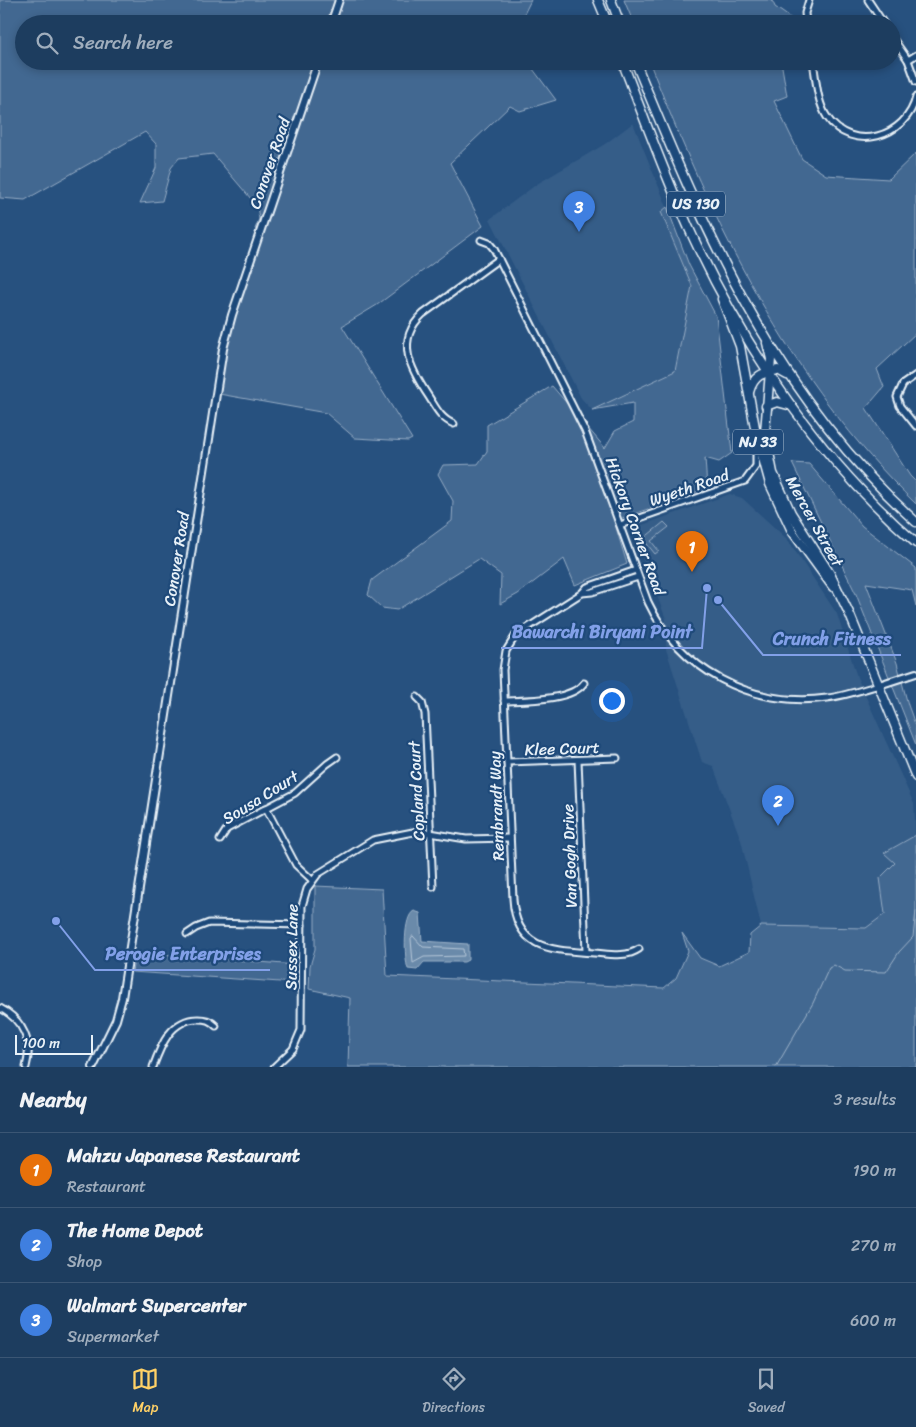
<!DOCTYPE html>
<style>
:root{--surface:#1d3d5f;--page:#254465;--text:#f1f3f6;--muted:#a0aebd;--line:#3b5674;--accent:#ffd166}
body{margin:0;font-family:Sriracha,sans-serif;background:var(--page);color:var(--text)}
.scale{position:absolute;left:15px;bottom:12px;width:78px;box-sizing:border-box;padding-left:5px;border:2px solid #e8f1f8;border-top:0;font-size:14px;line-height:18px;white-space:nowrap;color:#e8f1f8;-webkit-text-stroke:4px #1f4a7a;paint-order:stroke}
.you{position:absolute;left:611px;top:700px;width:18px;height:18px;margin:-12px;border:4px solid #fff;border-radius:50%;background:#1a73e8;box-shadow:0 0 0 8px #1a73e833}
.badge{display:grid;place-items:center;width:32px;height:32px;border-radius:50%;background:var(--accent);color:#fff;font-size:16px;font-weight:700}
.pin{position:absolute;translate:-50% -41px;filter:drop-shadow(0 1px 2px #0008)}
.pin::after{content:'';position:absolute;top:26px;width:18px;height:15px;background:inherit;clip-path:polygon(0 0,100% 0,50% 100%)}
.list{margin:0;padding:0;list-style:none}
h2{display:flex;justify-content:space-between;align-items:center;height:65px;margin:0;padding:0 20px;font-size:21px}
h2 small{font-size:16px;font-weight:400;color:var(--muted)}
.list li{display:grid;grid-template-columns:32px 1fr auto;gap:15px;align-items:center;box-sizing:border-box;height:75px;padding:0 20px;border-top:1px solid var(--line)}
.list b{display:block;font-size:19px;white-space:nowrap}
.list p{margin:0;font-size:16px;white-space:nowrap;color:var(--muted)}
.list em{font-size:16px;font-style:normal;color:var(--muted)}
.icon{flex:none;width:28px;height:28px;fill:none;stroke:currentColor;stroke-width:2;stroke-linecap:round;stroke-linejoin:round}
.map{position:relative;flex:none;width:916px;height:1067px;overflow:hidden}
.search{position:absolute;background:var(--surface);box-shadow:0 2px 8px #0003;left:15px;right:15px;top:15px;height:55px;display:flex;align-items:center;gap:12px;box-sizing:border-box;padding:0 18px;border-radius:28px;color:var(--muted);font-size:19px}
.sheet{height:290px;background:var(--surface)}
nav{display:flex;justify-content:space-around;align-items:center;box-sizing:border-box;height:70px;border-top:1px solid var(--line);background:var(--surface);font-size:14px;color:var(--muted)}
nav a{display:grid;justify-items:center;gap:2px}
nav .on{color:var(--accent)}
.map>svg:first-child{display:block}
.built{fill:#355d88}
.green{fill:#436891;stroke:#96acc4}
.water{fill:#6b8aaa;stroke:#9db3c9}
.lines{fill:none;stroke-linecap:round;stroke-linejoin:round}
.shore{stroke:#b6c8d9;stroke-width:1}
.stream{stroke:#9db3c9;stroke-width:1}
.minor-casing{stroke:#e8f1f8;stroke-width:9}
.tertiary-casing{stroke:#e8f1f8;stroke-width:10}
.primary-casing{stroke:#e8f1f8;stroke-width:11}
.trunk-casing{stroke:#e8f1f8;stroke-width:11}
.minor{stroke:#1f4a7a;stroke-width:5}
.tertiary{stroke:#1f4a7a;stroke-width:6}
.primary{stroke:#1f4a7a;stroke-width:8}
.trunk{stroke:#1f4a7a;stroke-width:8}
.labels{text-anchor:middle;stroke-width:4.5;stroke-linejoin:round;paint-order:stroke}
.shield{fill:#1f4a7a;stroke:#acbfd2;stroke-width:1}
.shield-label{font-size:15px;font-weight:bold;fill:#e8f1f8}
.street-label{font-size:16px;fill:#e8f1f8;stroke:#1f4a7a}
.leader{fill:none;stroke:#82a0e8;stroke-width:2}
.callout-dot{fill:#82a0e8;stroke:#1f4a7a;stroke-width:2}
.callout-label{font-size:18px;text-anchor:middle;font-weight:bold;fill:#82a0e8;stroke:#1f4a7a;stroke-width:4.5;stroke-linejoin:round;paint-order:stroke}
</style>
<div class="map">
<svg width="916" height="1067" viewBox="0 0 916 1067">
<rect width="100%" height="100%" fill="#27517f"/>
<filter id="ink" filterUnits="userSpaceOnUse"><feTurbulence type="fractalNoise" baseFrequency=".02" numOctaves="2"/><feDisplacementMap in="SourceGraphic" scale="10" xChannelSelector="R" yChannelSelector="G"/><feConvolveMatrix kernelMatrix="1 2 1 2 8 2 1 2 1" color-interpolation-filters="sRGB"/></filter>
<g filter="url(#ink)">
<!-- built -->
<g class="built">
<path d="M 633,123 L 667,207 L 661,212 L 692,286 L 691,298 L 675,371 L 592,410 L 581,398 L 490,219 L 537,184 L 605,144 Z"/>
<path d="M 730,494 L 742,498 L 787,539 L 837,614 L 857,677 L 914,804 L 916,835 L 884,853 L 896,862 L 880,878 L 885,914 L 866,928 L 761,926 L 741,840 L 713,766 L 702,762 L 666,649 L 666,619 L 631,529 Z"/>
</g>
<!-- green -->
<g class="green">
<path d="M 0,0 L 531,0 L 519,24 L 24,24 L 24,61 L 527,61 L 556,100 L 520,111 L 510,106 L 450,163 L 483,226 L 377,305 L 342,326 L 412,439 L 408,441 L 355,438 L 326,413 L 219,394 L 230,330 L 263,235 L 255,229 L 259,219 L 257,206 L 213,154 L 179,158 L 171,168 L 162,201 L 140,203 L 156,168 L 156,144 L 145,132 L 25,200 L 0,198 Z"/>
<path d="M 624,0 L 772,0 L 775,7 L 799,24 L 634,24 Z"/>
<path d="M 649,61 L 781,61 L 787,96 L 774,101 L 802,159 L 826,175 L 889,179 L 916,153 L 916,333 L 877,369 L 884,387 L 866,408 L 910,476 L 916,482 L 916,504 C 788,381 713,224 649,61 Z"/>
<path d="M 667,207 L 689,265 L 716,316 L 732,453 L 719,462 L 705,458 L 707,488 L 614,521 L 627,564 L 575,585 L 564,559 L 518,594 L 500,604 L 501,575 L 479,559 L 397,610 L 382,608 L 368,595 L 372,580 L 452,521 L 453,501 L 438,474 L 443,465 L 478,464 L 487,451 L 487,425 L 552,386 L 605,448 L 615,431 L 633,422 L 633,403 L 592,410 L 675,371 L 692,286 L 661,212 Z"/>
<path d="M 792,463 L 809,464 L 862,526 L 916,568 L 916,606 L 912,590 L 866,583 L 897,663 L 908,705 L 916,727 L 916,745 L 856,594 Z"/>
<path d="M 664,522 L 669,527 L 651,541 L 659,551 L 655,554 L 643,539 Z"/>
<path d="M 916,835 L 916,1067 L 348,1067 L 350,998 L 309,989 L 310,966 L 315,949 L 315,886 L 382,889 L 387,976 L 664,988 L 676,978 L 688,951 L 682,933 L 700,958 L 719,966 L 749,952 L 750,935 L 761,926 L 866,928 L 885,914 L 880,878 L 895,863 L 884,853 Z"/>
<path d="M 135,952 L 296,965 L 295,983 L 132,972 Z"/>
</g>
<!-- water -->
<path class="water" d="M 414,911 L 420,913 L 422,941 L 468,944 L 468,960 L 464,962 L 424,962 L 417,970 L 408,969 C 404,958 403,916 414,911 Z"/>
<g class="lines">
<!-- shore -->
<path class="shore" d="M 413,936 L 423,947 L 463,949 L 464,956 L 424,957 L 413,963 L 411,939 Z"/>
<!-- stream -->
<path class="stream" d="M 776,1067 L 813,1003 L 829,968 L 834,965 L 845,971 L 886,972 L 899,952 L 913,937 L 916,911"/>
<!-- minor casing -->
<g class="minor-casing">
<g id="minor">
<path d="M 868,0 L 884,24"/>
<path d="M 806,24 L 805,13 L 809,0"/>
<path d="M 892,37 L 908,60 L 916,82"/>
<path d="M 908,60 L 916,55"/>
<path d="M 813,61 C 816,79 817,102 827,117 C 852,154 907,137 916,97"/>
<path d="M 481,240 L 489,243 L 494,249 L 585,431 L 648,602 C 680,670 751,708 827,698 C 844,696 862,690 879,685"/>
<path d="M 916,375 L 903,384 L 897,397 L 900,406 L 916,426"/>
<path d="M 454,424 C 441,419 436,408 429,397 C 411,370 394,341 423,314 L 499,259"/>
<path d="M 620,525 L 745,481 L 756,466 L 756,443"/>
<path d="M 636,570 L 587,587 L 582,593 L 516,635 L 506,651 L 503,670 L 513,899 C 516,951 553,950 594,953 C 609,954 626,958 639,949"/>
<path d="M 582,593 L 592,592 L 638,577"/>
<path d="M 417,697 L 422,702 L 425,714 L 433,887"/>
<path d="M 504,701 C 525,700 571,701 584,683"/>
<path d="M 578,760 L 586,952"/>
<path d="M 507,762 L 617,758"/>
<path d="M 266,808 L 296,865 L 312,880"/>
<path d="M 220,840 L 227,829 L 295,793 L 327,764 L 337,757"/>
<path d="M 187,934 L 196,928 L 209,923 L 302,925"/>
<path d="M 0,1008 C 23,1020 33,1042 26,1067"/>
<path d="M 153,1067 C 161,1045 171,1019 198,1019 C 206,1019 210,1020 216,1026"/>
<path d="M 274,1067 L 293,1049 L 301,1030 L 302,906 L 307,889 L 318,874 L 373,840 L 418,831 L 466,839 L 510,838"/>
</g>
</g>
<!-- tertiary casing -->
<g class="tertiary-casing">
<g id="tertiary">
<path d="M 331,24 L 339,0"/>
<path d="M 879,685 L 916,673"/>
<path d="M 93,1067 L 116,1020 L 122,998 L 223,349 L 232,315 L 318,61"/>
</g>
</g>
<!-- primary casing -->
<g class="primary-casing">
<g id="primary">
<path d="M 722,299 L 740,346 L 756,433 L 770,484 L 792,531 L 833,587"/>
<path d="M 767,343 L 771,359 L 765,432 L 773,473 L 791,513 L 830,574 L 850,615 L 916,777"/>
</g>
</g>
<!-- trunk casing -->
<g class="trunk-casing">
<g id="trunk">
<path d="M 598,0 L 608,24"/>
<path d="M 611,0 L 620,24"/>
<path d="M 622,61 C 645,120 666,179 693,237 C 746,351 820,460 916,543"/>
<path d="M 635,61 C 706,235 774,394 916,522"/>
<path d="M 749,392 C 754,375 762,373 778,370 L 787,375"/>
<path d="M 766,406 L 777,402 L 792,406"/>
</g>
</g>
<!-- minor -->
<use href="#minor" class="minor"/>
<!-- tertiary -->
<use href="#tertiary" class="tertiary"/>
<!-- primary -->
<use href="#primary" class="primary"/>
<!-- trunk -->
<use href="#trunk" class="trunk"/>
</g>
</g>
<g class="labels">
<!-- shield labels -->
<g class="shield">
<rect x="667" y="191.5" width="58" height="25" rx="4"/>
<rect x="733" y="429.5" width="50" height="25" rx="4"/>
</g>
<g class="shield-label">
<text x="696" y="209">US 130</text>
<text x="758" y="447">NJ 33</text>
</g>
<!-- street labels -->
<g class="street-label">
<text transform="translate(269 163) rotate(-71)" y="6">Conover Road</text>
<text transform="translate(689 487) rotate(-19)" y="6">Wyeth Road</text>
<text transform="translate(815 521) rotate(61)" y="6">Mercer Street</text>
<text transform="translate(636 526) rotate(70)" y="6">Hickory Corner Road</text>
<text transform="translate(176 559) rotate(-81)" y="6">Conover Road</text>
<text transform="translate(562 748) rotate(-2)" y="6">Klee Court</text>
<text transform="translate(416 791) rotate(-93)" y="6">Copland Court</text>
<text transform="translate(260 797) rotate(-32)" y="6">Sousa Court</text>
<text transform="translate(496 806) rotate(-92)" y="6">Rembrandt Way</text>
<text transform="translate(569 856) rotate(-92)" y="6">Van Gogh Drive</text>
<text transform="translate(291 947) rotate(-89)" y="6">Sussex Lane</text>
</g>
</g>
<!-- callouts -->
<path class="leader" d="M707 588L702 648H501M718 600L763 655H901M56 921L95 970H270"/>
<g class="callout-dot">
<circle cx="707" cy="588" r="5"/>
<circle cx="718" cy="600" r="5"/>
<circle cx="56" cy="921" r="5"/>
</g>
<g class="callout-label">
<text x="602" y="638">Bawarchi Biryani Point</text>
<text x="832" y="645">Crunch Fitness</text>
<text x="183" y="960">Perogie Enterprises</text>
</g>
</svg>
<div class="scale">100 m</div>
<div class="you"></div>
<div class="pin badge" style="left:692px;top:572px;background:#e8710a">1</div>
<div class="pin badge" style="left:778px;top:826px;background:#3f7fe0">2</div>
<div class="pin badge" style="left:579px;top:232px;background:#3f7fe0">3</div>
<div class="search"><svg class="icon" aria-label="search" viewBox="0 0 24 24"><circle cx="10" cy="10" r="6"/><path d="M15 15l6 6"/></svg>Search here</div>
</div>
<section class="sheet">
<h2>Nearby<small>3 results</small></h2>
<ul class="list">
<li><span class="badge" style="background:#e8710a">1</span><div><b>Mahzu Japanese Restaurant</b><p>Restaurant</p></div><em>190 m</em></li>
<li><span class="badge" style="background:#3f7fe0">2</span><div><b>The Home Depot</b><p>Shop</p></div><em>270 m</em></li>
<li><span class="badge" style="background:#3f7fe0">3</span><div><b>Walmart Supercenter</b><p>Supermarket</p></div><em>600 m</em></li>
</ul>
</section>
<nav>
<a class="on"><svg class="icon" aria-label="map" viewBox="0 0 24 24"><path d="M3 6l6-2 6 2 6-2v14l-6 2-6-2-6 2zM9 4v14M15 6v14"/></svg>Map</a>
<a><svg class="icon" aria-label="directions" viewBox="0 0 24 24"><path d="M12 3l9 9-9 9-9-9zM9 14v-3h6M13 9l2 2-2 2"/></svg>Directions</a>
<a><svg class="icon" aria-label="saved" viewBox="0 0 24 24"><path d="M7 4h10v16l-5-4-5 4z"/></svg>Saved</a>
</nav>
